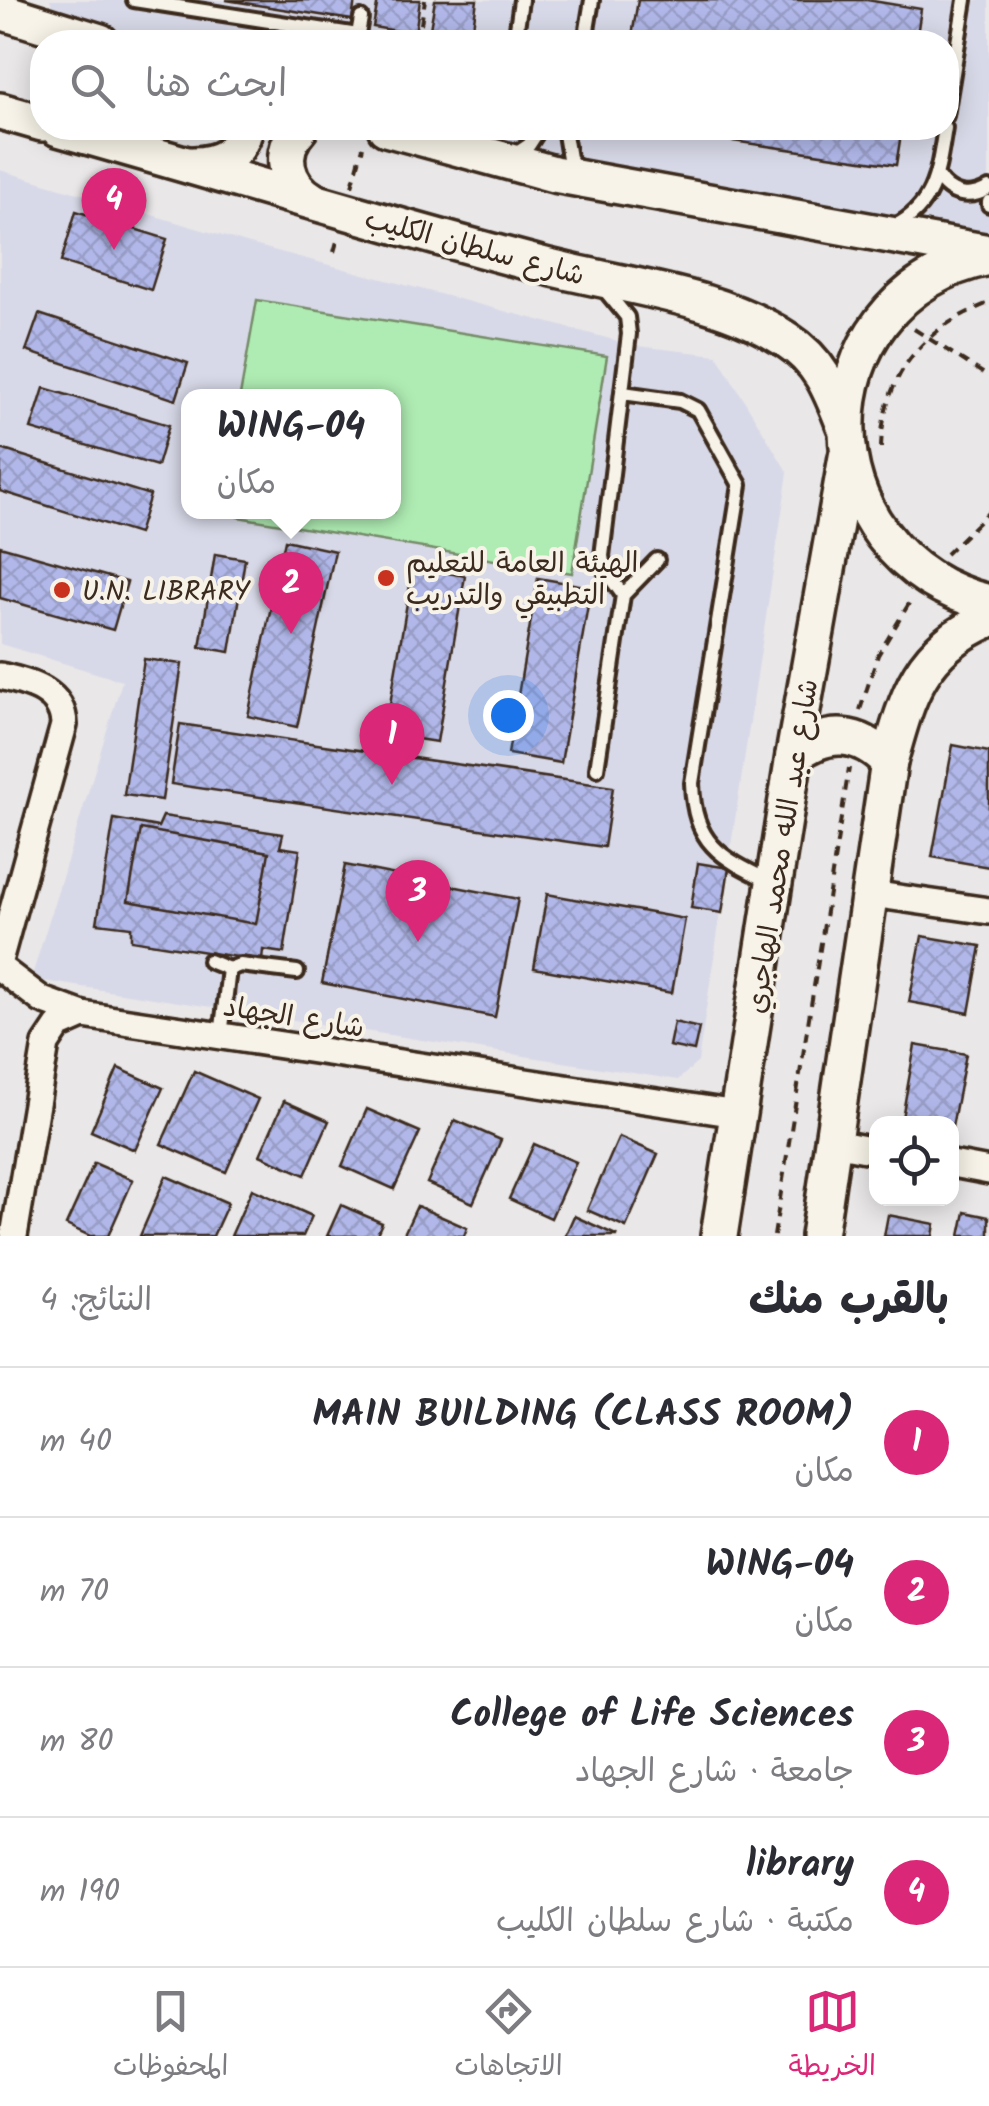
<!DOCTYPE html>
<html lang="ar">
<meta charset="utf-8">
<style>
:root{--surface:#fff;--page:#f2f2f3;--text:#2b2b33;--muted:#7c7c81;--line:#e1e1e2;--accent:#db2777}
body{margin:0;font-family:Kalam,"Playpen Sans Arabic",sans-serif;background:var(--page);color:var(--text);direction:rtl}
.controls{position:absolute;right:30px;bottom:30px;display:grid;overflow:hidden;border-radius:20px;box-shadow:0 5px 25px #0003}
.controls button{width:90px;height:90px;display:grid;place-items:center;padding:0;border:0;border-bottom:2px solid var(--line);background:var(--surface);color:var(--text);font:50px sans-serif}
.you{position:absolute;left:508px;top:715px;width:35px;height:35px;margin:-25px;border:8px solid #fff;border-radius:50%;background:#1a73e8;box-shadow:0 0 0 15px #1a73e833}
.badge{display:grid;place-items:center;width:65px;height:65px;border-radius:50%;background:var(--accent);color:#fff;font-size:32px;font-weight:700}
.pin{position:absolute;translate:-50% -82px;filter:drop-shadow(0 2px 5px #0008)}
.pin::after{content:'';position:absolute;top:52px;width:35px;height:30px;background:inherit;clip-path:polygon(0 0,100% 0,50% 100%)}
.popup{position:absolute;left:181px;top:389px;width:220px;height:130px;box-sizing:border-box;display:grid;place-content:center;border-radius:20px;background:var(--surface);filter:drop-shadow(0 2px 8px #0005);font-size:32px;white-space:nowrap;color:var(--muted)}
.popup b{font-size:38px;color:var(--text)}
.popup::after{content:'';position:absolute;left:50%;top:100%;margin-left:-20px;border:20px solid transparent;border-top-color:var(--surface)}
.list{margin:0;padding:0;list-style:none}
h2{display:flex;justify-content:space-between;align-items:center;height:130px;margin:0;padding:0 40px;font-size:42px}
h2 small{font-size:32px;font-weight:400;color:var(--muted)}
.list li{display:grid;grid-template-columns:65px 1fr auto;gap:30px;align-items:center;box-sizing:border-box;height:150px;padding:0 40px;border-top:2px solid var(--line)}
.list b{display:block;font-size:38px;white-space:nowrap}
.list p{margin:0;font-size:32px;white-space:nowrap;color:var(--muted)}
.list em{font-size:32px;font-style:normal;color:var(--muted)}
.icon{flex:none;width:55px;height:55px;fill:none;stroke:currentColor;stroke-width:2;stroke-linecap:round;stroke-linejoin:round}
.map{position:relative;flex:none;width:989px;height:1236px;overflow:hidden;direction:ltr}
.search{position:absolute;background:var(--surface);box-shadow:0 5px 25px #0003;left:30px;right:30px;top:30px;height:110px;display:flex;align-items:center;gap:25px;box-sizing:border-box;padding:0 35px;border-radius:40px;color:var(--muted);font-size:38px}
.sheet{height:730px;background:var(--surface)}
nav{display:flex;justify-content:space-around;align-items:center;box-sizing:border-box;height:140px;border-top:2px solid var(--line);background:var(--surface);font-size:28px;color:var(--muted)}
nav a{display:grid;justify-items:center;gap:5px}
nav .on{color:var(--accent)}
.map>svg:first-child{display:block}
.built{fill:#d8d9e8;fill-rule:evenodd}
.garden{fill:#afecb3;stroke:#758b68;stroke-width:2.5}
.building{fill:url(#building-cross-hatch);stroke:#3b2a1e;stroke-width:2.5}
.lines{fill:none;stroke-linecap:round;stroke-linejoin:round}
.lane-casing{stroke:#3b2a1e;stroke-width:20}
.street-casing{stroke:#3b2a1e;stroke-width:32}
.secondary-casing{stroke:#3b2a1e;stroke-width:42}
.path{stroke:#3b2a1e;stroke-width:4;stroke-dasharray:10 8;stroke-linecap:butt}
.lane{stroke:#f7f3e8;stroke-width:12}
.street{stroke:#f7f3e8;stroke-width:25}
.secondary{stroke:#f7f3e8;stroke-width:35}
.poi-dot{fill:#c8321e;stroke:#f7f3e8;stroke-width:4}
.labels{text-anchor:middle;stroke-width:8;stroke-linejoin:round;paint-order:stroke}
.street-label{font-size:28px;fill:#3b2a1e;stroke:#f7f3e8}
.poi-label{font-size:28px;fill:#3b2a1e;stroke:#f7f3e8;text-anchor:start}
</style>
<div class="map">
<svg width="989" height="1236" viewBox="0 0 989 1236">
<defs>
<pattern id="building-cross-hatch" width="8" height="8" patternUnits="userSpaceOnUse" patternTransform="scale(2.5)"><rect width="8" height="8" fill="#b1b8e9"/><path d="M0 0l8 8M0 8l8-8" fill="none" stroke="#999ec7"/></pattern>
</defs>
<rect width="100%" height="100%" fill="#e9e7e8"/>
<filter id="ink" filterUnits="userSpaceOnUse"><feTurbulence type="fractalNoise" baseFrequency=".01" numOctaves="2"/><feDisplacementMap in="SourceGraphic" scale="20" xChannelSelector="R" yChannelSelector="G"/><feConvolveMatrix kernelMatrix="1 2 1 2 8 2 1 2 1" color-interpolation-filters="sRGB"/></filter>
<g filter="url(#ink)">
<!-- built -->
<g class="built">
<path d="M 50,0 L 989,0 L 989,249 L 391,128 L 946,128 L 946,42 L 100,42 L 57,13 Z"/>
<path d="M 0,170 L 250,244 L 637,346 L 717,355 L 788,473 L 698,1062 L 678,1080 L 31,979 L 122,681 L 0,644 ZM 188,396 L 394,396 L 394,512 L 188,512 Z"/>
</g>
<!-- garden -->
<path class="garden" d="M 257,300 L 607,356 L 572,573 L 238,517 L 239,512 L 394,512 L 394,396 L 240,396 Z"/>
<!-- building -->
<g class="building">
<path d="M 226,0 L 355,0 L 352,20 Z"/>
<path d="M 378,0 L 420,0 L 415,34 L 373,27 Z"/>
<path d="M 435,0 L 477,0 L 471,41 L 429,35 Z"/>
<path d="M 638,0 L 867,0 L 921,9 L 916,42 L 631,42 Z"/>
<path d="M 645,128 L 902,128 L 896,165 Z"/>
<path d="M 76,211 L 167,239 L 151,290 L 61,262 Z"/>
<path d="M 39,314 L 188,363 L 176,400 L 26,351 Z"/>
<path d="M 44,388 L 169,425 L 157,466 L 31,429 Z"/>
<path d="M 1,449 L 150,495 L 138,534 L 0,491 Z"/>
<path d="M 285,540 L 335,551 L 297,727 L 248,716 Z"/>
<path d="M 0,546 L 127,582 L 113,630 L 0,598 Z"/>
<path d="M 215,554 L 245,559 L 230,652 L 200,647 Z"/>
<path d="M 413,567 L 465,576 L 437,742 L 385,734 Z"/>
<path d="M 538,578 L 591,587 L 561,763 L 508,754 Z"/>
<path d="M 144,659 L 182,664 L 162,800 L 124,795 Z"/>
<path d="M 180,724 L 613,787 L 604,847 L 171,784 Z"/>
<path d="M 953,745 L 989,752 L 989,867 L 932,857 Z"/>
<path d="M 163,816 L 283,834 L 280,847 L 300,850 L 284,953 L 263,950 L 262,961 L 131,940 L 131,927 L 97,923 L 114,819 L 158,827 Z"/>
<path d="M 141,829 L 269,852 L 256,924 L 128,901 Z"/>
<path d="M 698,863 L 729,868 L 722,913 L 691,908 Z"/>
<path d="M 345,865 L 518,899 L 495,1017 L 322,983 Z"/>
<path d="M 547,894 L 685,919 L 672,993 L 534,968 Z"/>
<path d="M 922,936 L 981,946 L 969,1013 L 909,1002 Z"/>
<path d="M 674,1022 L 699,1028 L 694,1051 L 669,1046 Z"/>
<path d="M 915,1045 L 966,1054 L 952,1127 L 902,1118 Z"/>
<path d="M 118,1068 L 163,1088 L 135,1150 L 91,1131 Z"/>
<path d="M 194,1071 L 258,1099 L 226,1172 L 161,1144 Z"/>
<path d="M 284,1101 L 329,1121 L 305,1175 L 260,1155 Z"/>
<path d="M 367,1109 L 420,1132 L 394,1189 L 342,1166 Z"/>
<path d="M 455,1120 L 501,1140 L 473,1203 L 427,1183 Z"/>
<path d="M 619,1137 L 658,1154 L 626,1227 L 587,1210 Z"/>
<path d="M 534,1144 L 576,1162 L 551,1218 L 509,1199 Z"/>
<path d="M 94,1163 L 133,1180 L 108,1236 L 90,1236 L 66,1225 Z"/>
<path d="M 166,1176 L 228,1203 L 213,1236 L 140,1236 Z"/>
<path d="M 252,1189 L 312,1216 L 303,1236 L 231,1236 Z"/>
<path d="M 341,1205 L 382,1223 L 376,1236 L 327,1236 Z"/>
<path d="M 417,1206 L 467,1228 L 464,1236 L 403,1236 Z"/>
<path d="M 965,1212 L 989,1217 L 989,1236 L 960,1236 Z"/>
<path d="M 888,1215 L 935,1224 L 933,1236 L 884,1236 Z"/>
<path d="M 574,1216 L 618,1236 L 565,1236 Z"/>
</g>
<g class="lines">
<!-- lane casing -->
<g class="lane-casing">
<g id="lane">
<path d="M 134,0 L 358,35"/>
<path d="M 357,40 L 361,18"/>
<path d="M 515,42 L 521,0"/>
<path d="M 585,42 L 592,0"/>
<path d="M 946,116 L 965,0"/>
<path d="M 564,128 L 569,158 L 580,172"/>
<path d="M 511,157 L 529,145 L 540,128"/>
<path d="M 937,176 C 950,196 969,200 989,188"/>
<path d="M 989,202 L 989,205"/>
<path d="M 895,226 C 936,205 938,169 945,128"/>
<path d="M 604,289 L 627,317 L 629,334 L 602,556 L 604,569 L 623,595"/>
<path d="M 623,393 L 680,401 L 698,410 L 740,485 L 692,783 C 694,843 719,857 769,881"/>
<path d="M 597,769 L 623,595 L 657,560"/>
<path d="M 209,961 L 229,969"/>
<path d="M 221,1036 L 229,969 L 240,965 L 297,972"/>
</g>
</g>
<!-- street casing -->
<g class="street-casing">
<g id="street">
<path d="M 0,676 C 29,683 63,690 64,725 L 0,957"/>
<path d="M 871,894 L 989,911"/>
<path d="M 0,968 L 42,1000 L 83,1015"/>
<path d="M 834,1143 L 876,1151"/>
<path d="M 952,1164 L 989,1171"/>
<path d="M 14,1236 L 46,1044 L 58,1026 L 83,1015 L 737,1114"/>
</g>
</g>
<!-- secondary casing -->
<g class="secondary-casing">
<g id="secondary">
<path d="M 0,11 L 100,42"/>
<path d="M 0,111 L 42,123"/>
<path d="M 58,128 C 219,173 379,223 541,265 C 620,286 717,294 787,340 C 821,362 831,390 845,426"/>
<path d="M 300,128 C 277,152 285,185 313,201"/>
<path d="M 386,128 L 554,174 L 989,253"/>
<path d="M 193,165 C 220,165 239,154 245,128"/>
<path d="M 989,257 C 797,296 802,558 989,603"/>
<path d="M 794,755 C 828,729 859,731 889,762"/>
<path d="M 719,1236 L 794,755 L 847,457"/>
<path d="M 819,1236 L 889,762 C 908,693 920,649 989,619"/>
</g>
</g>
<!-- path -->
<g class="path">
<path d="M 418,42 L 425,0"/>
<path d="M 352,186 L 363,147"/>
<path d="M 334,252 L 338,238"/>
<path d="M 914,329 L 989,377"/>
<path d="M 881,448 C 883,375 923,328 989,303"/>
<path d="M 946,554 L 989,512"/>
<path d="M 860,710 L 878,655 L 913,597"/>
<path d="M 774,1236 L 849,768"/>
</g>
<!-- lane -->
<use href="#lane" class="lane"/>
<!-- street -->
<use href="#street" class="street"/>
<!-- secondary -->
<use href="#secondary" class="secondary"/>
</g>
</g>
<!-- markers -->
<g class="poi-dot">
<circle cx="386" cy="578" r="10"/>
<circle cx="62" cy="590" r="10"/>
</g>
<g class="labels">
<!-- street labels -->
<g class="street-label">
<text transform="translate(475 246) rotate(15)" y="10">شارع سلطان الكليب</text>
<text transform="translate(781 846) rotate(-81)" y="10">شارع عبد الله محمد الهاجري</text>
<text transform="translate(294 1016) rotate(9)" y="10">شارع الجهاد</text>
</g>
<!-- poi labels -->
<g class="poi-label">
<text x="406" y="572">الهيئة العامة للتعليم<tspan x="406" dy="32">التطبيقي والتدريب</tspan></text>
<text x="82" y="600">U.N. LIBRARY</text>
</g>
</g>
</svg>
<div class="controls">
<button><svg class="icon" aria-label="locate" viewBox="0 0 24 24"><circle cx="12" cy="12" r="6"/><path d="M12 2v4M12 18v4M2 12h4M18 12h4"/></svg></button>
</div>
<div class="you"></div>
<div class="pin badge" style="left:392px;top:785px">1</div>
<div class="pin badge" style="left:291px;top:634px">2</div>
<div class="popup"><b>WING-04</b>مكان</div>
<div class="pin badge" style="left:418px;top:942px">3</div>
<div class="pin badge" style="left:114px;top:250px">4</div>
<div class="search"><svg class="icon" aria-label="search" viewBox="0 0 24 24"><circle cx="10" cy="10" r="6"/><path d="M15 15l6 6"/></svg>ابحث هنا</div>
</div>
<section class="sheet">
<h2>بالقرب منك<small>النتائج: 4</small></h2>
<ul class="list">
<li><span class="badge">1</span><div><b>MAIN BUILDING (CLASS ROOM)</b><p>مكان</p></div><em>40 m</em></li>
<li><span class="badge">2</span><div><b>WING-04</b><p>مكان</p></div><em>70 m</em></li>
<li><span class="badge">3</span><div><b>College of Life Sciences</b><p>جامعة · شارع الجهاد</p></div><em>80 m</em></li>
<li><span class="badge">4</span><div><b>library</b><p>مكتبة · شارع سلطان الكليب</p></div><em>190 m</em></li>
</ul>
</section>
<nav>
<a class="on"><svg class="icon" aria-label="map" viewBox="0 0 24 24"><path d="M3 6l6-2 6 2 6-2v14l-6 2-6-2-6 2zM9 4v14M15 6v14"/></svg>الخريطة</a>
<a><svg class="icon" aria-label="directions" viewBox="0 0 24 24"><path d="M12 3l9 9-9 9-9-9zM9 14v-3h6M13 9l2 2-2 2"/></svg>الاتجاهات</a>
<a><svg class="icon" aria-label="saved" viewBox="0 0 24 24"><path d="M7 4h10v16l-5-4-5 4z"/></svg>المحفوظات</a>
</nav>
